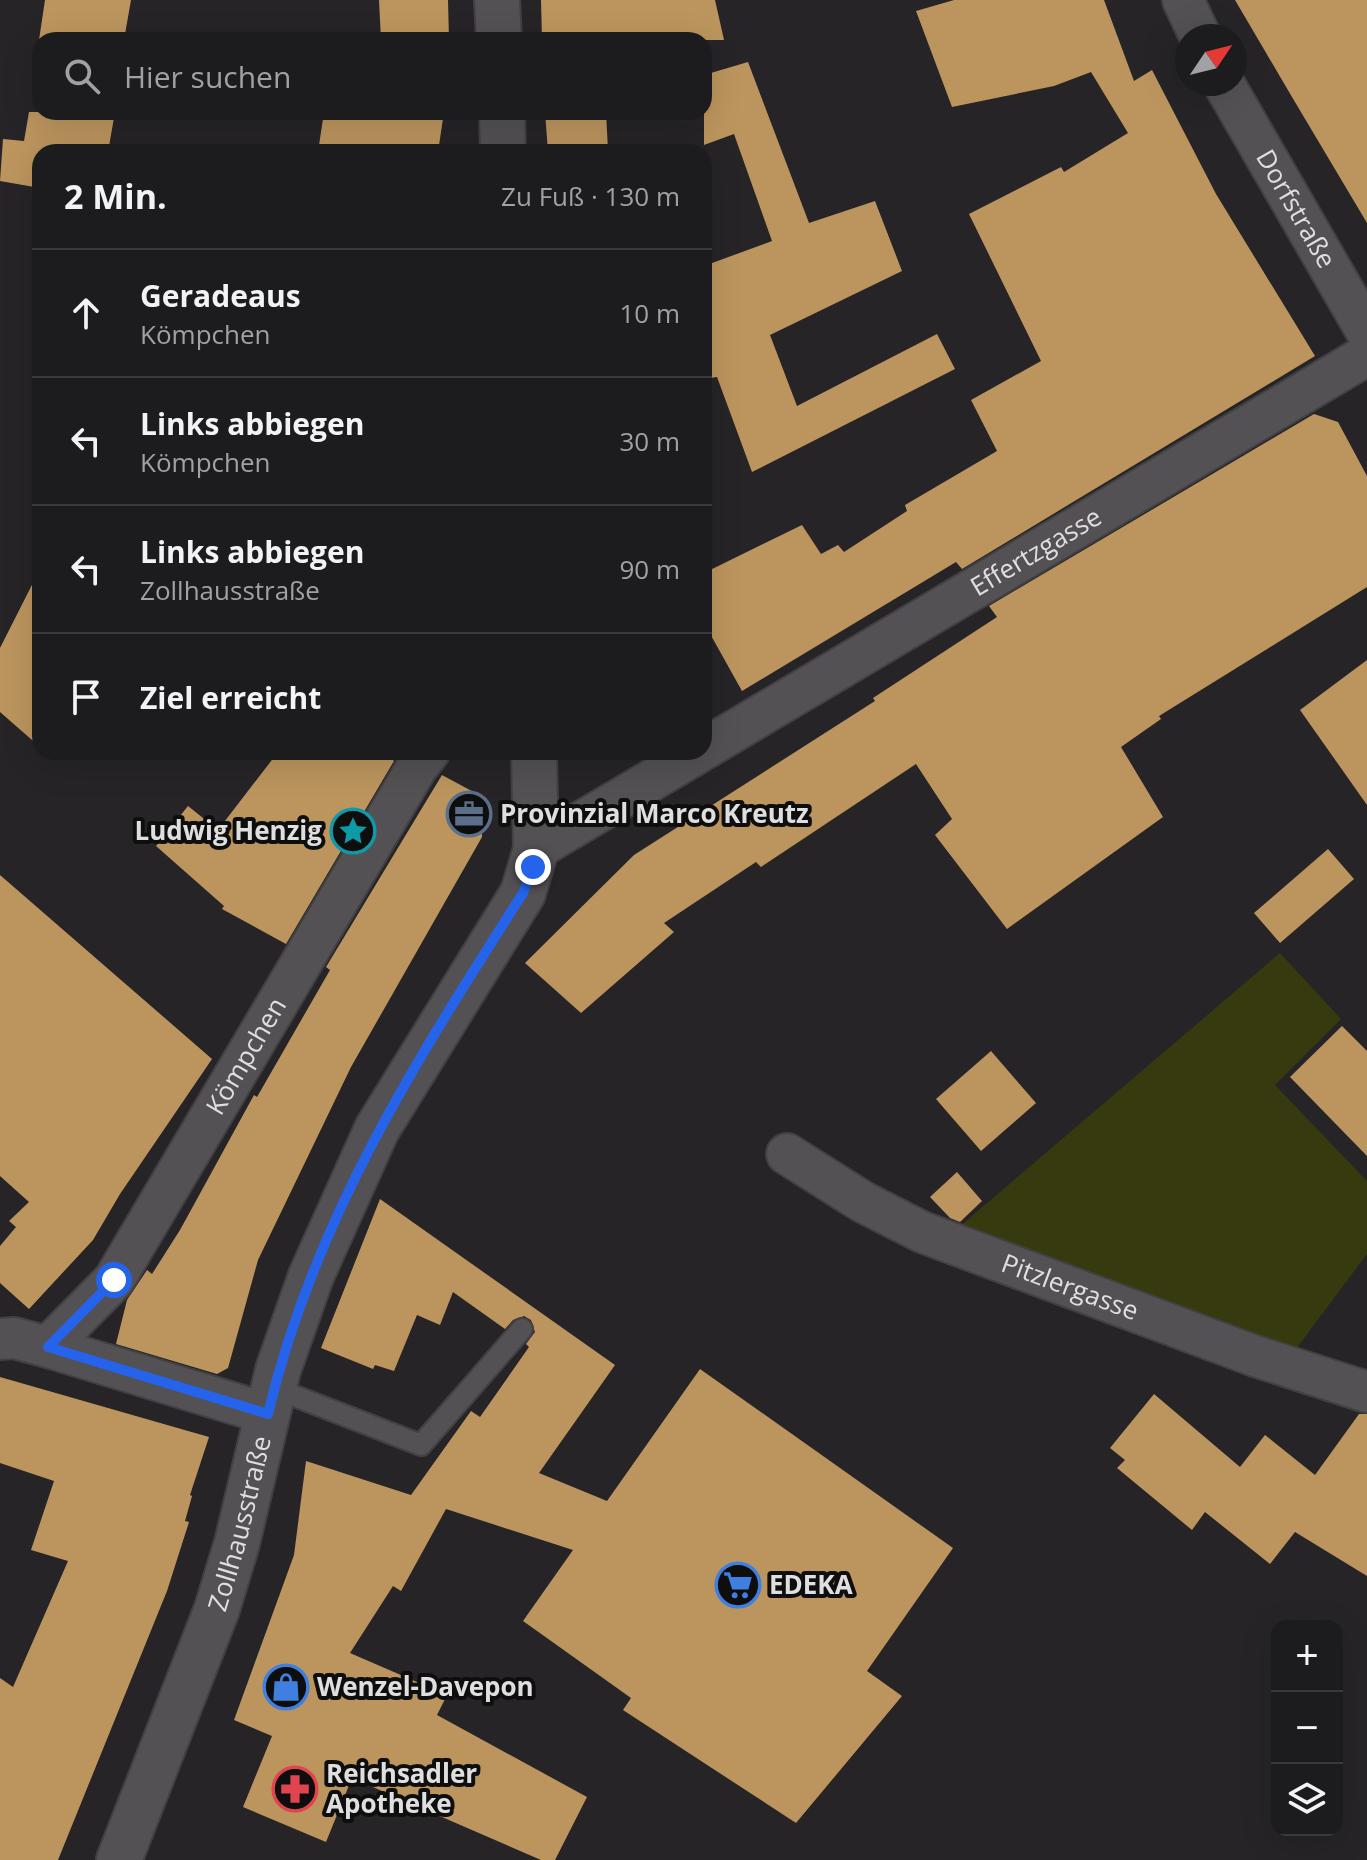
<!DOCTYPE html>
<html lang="de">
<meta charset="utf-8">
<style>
:root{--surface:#1c1b1d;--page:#252426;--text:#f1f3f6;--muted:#a0a1a4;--line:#3a393b}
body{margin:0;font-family:"Open Sans",sans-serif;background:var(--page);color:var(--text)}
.controls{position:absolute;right:24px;bottom:24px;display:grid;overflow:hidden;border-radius:16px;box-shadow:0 8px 32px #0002}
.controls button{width:72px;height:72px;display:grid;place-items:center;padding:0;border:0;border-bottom:2px solid var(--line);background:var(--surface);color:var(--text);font:40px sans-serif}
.compass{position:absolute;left:1175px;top:24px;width:72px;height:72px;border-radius:50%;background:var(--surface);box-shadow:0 8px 32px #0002;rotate:55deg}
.stop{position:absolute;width:24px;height:24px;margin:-18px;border:6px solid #2563eb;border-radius:50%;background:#fff}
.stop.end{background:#2563eb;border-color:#fff;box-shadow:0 2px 8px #0008}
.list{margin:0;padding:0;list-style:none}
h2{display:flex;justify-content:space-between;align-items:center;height:104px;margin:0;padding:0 32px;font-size:34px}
h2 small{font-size:26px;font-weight:400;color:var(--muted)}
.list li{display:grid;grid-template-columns:52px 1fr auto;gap:24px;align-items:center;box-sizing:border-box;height:128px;padding:0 32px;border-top:2px solid var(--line)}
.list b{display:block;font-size:30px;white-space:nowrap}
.list p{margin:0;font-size:26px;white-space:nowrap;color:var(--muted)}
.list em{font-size:26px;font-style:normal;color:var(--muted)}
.icon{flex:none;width:44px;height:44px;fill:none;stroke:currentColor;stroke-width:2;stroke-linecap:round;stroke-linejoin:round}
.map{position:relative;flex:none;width:1367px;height:1860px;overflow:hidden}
.search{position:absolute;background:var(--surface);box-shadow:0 8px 32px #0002;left:32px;top:32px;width:680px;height:88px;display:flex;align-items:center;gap:20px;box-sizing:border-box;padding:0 28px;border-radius:24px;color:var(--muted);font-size:30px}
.panel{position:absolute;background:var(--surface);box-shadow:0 8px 32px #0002;left:32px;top:144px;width:680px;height:616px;border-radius:24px}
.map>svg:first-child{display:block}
.green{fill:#373a0e}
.building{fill:#bc955e}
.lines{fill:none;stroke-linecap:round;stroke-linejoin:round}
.service-casing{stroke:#414042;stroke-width:24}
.minor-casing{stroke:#414042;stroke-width:44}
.tertiary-casing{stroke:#414042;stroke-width:48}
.service{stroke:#545154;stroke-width:20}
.minor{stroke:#545154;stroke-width:40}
.tertiary{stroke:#545154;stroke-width:44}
.route{stroke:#2563eb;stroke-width:10}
.labels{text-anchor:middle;stroke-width:8;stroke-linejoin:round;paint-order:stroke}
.street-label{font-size:26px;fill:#e0dfe0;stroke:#0f0e0f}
.poi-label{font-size:26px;font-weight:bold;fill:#e0dfe0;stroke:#0f0e0f;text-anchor:start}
</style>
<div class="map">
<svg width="1367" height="1860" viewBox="0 0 1367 1860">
<rect width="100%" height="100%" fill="#262427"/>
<!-- green -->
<path class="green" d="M 1280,953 L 1341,1019 L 1275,1085 L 1367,1181 L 1367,1254 L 1296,1349 L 959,1227 Z"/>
<!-- building -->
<g class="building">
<path d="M 45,0 L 131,0 L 124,40 L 39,40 Z"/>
<path d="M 379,0 L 448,0 L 449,40 L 381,40 Z"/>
<path d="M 541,0 L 715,0 L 724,40 L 542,40 Z"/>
<path d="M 954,0 L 1104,0 L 1134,81 L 1152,70 L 1216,194 L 1315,356 L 962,569 L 956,562 L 742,691 L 704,623 L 704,573 L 802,525 L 821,554 L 838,545 L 844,552 L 907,511 L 905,505 L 997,451 L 971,400 L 1041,361 L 969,214 L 1061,167 L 1064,172 L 1128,133 L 1091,72 L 1054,86 L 952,107 L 916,11 Z"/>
<path d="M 1235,0 L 1367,0 L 1367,223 L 1292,97 Z"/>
<path d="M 748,62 L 809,223 L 875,201 L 902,271 L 770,335 L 797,406 L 937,334 L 955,369 L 752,472 L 717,377 L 704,379 L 704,266 L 772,241 L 734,134 L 704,145 L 704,75 Z"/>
<path d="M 29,112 L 115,112 L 108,152 L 40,152 L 40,188 L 0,181 L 3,139 L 24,141 Z"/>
<path d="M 324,112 L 444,112 L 438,152 L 318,152 Z"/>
<path d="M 545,112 L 606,112 L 608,150 L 548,152 Z"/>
<path d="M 1314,414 L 1338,422 L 1367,476 L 1367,587 L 1159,716 L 1161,719 L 1121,747 L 1163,817 L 1007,929 L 935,835 L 952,819 L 916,764 L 761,867 L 756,862 L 664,923 L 674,932 L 581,1013 L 525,963 L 634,855 L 875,701 L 873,698 L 997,617 L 989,606 Z"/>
<path d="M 40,569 L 40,747 L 0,712 L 0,648 Z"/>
<path d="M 1367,660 L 1367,805 L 1300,710 Z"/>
<path d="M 278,752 L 386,752 L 394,761 L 286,944 L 222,909 L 224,906 L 156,846 L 188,806 L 218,830 Z"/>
<path d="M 442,775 L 481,796 L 482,837 L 351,1067 L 258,1260 L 228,1368 L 217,1374 L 116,1344 L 127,1300 L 147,1270 L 152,1274 L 180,1230 L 254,1095 L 257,1097 L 330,970 L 326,967 Z"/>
<path d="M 1328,849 L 1354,879 L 1280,943 L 1254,913 Z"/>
<path d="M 0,875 L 212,1059 L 120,1194 L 93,1240 L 29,1309 L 0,1283 L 0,1246 L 16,1227 L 9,1221 L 29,1202 L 0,1176 Z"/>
<path d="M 1342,1026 L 1367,1051 L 1367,1156 L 1290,1077 Z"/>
<path d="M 991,1051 L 1036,1103 L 981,1151 L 936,1099 Z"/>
<path d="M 957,1172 L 982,1201 L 960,1222 L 950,1218 L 930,1197 Z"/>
<path d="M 380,1199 L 615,1365 L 539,1473 L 607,1501 L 700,1369 L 953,1548 L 867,1671 L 902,1696 L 796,1823 L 623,1710 L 631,1698 L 523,1621 L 573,1550 L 446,1509 L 401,1591 L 393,1586 L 350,1653 L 447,1695 L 437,1715 L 587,1797 L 555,1860 L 541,1860 L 352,1778 L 326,1842 L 243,1807 L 272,1736 L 234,1720 L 294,1555 L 306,1461 L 411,1495 L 471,1411 L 480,1417 L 529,1347 L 526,1344 L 535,1332 L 531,1320 L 524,1316 L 513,1320 L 505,1329 L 453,1292 L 440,1325 L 417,1315 L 394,1371 L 375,1365 L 373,1369 L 321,1348 Z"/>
<path d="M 0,1377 L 209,1437 L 190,1495 L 192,1496 L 185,1521 L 189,1522 L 167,1591 L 58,1860 L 0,1860 L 0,1678 L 13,1687 L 68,1561 L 31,1550 L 54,1481 L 0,1463 Z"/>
<path d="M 1154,1394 L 1240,1467 L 1265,1435 L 1315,1475 L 1359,1414 L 1367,1414 L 1367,1576 L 1295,1532 L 1270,1564 L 1205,1512 L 1192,1530 L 1117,1468 L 1125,1460 L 1110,1448 Z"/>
</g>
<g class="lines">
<!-- service casing -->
<g class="service-casing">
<path id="service" d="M 274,1388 L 421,1445 L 522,1329"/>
</g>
<!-- minor casing -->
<g class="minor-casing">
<g id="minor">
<path d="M 1183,0 L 1200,36"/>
<path id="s1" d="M 1224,84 L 1367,332"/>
<path id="s2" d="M 704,749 L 1367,355"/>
<path d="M 536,849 L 699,752"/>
<path id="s3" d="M 787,1154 L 863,1202 L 922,1232 L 1255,1356 L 1367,1392"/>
<path d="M 0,1339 L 14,1338 L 48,1347 L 268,1414"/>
<path id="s4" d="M 48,1347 L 114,1280 L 417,767 L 429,752"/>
</g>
</g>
<!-- tertiary casing -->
<g class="tertiary-casing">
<g id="tertiary">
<path d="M 497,0 L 499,40"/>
<path d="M 502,112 L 503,152"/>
<path id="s5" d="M 119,1860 L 217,1609 L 237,1543 L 278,1370 L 311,1276 L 377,1129 L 523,893 L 536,849 L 534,752"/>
</g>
</g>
<!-- service -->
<use href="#service" class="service"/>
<!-- minor -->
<use href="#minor" class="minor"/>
<!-- tertiary -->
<use href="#tertiary" class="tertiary"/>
</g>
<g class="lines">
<!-- route -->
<path class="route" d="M 114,1280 L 48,1347 L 268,1414 C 314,1219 417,1059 523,893 L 533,867"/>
</g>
<!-- icons -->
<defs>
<g id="office-ring" transform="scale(2.3)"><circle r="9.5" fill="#0f0e0f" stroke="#5c6f8a" stroke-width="1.5"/><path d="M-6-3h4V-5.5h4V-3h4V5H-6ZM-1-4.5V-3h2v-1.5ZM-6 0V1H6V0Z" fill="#5c6f8a"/></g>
<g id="sight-ring" transform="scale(2.3)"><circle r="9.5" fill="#0f0e0f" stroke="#0f9aa8" stroke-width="1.5"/><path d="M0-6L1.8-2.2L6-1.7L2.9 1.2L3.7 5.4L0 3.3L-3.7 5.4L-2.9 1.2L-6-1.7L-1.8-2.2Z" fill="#0f9aa8"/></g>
<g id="supermarket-ring" transform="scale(2.3)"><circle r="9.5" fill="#0f0e0f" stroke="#3f7fe0" stroke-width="1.5"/><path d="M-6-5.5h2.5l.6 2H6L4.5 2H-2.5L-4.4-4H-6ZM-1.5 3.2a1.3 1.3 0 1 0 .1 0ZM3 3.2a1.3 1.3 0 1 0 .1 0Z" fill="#3f7fe0"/></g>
<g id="shop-ring" transform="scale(2.3)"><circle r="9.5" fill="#0f0e0f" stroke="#3f7fe0" stroke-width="1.5"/><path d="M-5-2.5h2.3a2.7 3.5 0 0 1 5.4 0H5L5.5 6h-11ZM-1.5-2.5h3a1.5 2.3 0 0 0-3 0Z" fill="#3f7fe0"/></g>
<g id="pharmacy-ring" transform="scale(2.3)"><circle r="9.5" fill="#0f0e0f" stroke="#e0444e" stroke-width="1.5"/><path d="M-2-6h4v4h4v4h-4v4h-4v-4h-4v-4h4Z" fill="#e0444e"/></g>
</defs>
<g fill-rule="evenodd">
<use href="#office-ring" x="469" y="814"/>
<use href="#sight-ring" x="353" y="831"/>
<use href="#supermarket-ring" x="738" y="1585"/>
<use href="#shop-ring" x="286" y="1687"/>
<use href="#pharmacy-ring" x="295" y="1789"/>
</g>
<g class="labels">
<!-- street labels -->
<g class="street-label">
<text dy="9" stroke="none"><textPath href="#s1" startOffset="144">Dorfstraße</textPath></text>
<text dy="9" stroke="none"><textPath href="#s2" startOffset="386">Effertzgasse</textPath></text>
<text dy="9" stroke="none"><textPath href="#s4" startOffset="354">Kömpchen</textPath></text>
<text dy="9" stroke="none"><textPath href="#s3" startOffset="314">Pitzlergasse</textPath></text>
<text dy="9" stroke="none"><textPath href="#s5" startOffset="358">Zollhausstraße</textPath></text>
</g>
<!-- poi labels -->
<g class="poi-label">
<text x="500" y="823">Provinzial Marco Kreutz</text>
<text x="322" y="840" text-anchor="end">Ludwig Henzig</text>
<text x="769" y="1594">EDEKA</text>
<text x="317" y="1696">Wenzel-Davepon</text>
<text x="326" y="1783">Reichsadler<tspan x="326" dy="30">Apotheke</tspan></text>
</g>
</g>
</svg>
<div class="controls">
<button>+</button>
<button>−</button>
<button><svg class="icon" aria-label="layers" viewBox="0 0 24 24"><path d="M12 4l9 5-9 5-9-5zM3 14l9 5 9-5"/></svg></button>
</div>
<svg class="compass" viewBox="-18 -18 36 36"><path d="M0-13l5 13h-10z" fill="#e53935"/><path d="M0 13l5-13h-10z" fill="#a0a1a4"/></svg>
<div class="stop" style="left:114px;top:1280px"></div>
<div class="stop end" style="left:533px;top:867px"></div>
<div class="search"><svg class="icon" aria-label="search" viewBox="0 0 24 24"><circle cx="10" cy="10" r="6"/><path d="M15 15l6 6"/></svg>Hier suchen</div>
<section class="panel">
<h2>2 Min.<small>Zu Fuß · 130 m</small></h2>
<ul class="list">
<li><svg class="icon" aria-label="ahead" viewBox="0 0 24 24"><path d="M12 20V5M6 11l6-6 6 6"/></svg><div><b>Geradeaus</b><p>Kömpchen</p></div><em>10 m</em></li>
<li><svg class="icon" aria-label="left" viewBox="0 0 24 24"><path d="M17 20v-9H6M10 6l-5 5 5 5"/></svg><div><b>Links abbiegen</b><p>Kömpchen</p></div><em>30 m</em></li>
<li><svg class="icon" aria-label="left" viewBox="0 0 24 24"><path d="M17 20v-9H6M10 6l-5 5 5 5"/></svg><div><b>Links abbiegen</b><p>Zollhausstraße</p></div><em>90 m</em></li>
<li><svg class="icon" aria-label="arrive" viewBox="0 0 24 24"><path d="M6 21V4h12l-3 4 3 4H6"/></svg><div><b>Ziel erreicht</b></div></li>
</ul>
</section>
</div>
